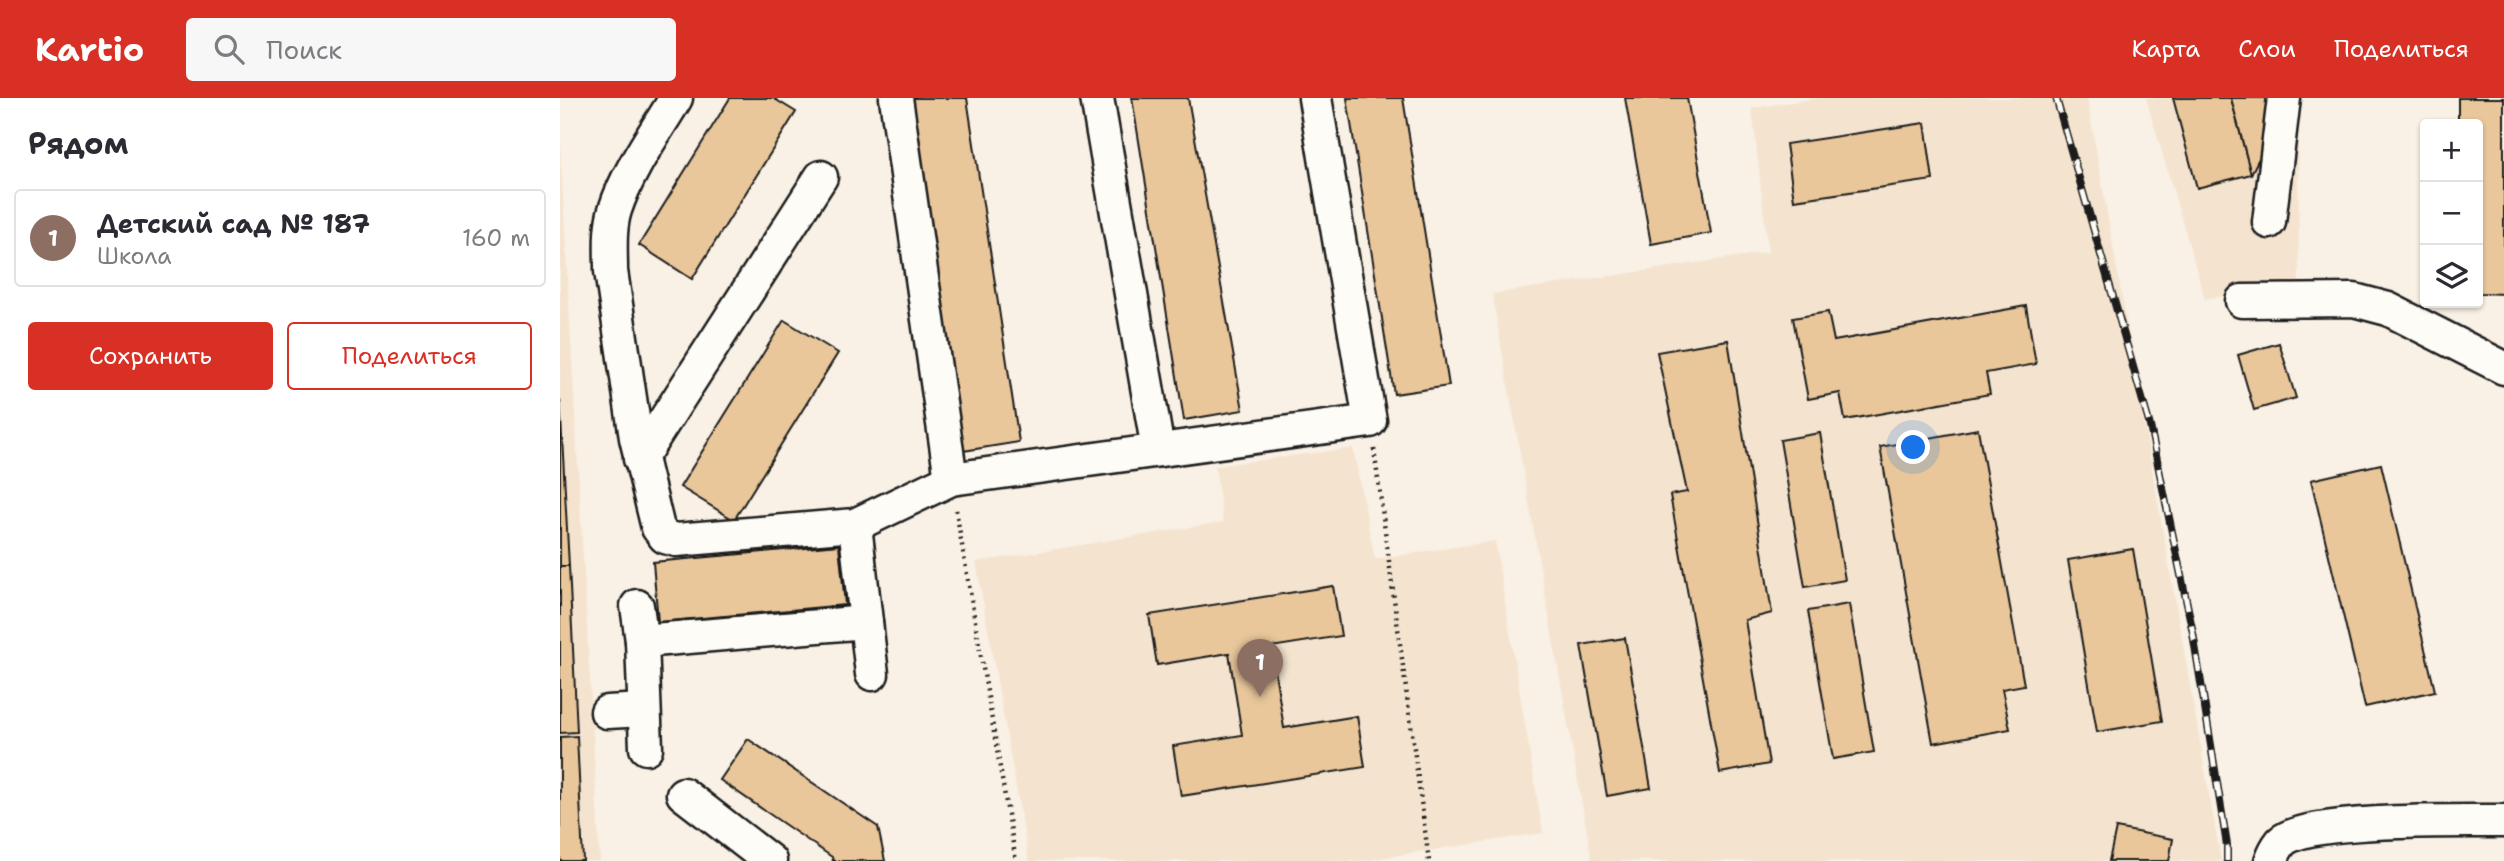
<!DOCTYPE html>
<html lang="ru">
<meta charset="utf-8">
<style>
:root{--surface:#fff;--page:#f7f7f7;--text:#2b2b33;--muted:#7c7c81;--line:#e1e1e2;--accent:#d93025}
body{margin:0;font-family:"Shantell Sans",sans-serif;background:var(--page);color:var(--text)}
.controls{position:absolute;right:21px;top:21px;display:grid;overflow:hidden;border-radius:7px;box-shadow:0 2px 5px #0004}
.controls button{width:63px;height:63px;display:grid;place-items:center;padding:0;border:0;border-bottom:2px solid var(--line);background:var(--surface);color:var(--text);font:35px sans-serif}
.you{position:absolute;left:1354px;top:350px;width:24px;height:24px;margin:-18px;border:5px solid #fff;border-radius:50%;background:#1a73e8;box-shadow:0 0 0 10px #1a73e833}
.badge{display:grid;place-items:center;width:46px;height:46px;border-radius:50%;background:var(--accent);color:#fff;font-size:23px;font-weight:700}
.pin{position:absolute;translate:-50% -58px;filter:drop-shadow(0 2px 4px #0008)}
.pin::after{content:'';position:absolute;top:37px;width:24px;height:21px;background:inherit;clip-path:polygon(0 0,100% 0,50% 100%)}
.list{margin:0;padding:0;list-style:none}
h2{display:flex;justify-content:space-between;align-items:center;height:91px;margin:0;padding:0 28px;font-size:30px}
h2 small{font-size:23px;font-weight:400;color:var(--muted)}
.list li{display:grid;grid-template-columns:46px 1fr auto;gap:21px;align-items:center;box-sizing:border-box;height:98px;margin:0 14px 14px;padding:0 14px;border:2px solid var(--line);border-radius:7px}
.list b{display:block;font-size:26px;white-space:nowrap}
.list p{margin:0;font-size:23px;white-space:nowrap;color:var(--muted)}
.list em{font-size:23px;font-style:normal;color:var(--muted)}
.actions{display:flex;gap:14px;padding:21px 28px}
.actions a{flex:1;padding:16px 0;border:2px solid var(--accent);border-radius:7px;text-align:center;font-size:24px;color:var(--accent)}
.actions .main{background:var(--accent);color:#fff}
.icon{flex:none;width:38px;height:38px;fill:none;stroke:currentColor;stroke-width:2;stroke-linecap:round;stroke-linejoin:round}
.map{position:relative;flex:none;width:1944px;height:763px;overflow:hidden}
header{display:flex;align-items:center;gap:42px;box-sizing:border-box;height:98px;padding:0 35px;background:var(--accent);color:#fff}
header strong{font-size:33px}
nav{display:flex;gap:38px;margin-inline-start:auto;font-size:24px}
.search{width:490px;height:63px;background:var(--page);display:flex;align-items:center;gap:18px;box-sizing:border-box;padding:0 24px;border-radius:7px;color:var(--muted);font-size:26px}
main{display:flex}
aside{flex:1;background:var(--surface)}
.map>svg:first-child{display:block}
.built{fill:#f4e4cf}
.building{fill:#e9c79b;stroke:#1c1c1c;stroke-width:2}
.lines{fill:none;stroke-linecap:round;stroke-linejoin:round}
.minor-casing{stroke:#1c1c1c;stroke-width:37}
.path{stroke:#1c1c1c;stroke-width:4.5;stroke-dasharray:2 5;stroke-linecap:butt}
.minor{stroke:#fdfcf7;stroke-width:32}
.rail-casing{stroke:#1c1c1c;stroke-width:8}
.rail{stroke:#fdfcf7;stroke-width:5;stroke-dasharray:16;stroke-linecap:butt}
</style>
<header>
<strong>Kartio</strong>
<div class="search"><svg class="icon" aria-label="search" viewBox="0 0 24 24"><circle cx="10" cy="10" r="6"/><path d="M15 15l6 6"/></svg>Поиск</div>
<nav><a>Карта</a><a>Слои</a><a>Поделиться</a></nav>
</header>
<main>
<aside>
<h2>Рядом<small></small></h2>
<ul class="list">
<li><span class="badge" style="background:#8d6e63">1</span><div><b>Детский сад № 187</b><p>Школа</p></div><em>160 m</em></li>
</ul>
<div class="actions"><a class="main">Сохранить</a><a>Поделиться</a></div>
</aside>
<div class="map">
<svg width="1944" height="763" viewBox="0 0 1944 763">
<rect width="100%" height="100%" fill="#f9f1e5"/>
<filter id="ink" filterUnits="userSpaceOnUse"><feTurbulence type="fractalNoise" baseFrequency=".0143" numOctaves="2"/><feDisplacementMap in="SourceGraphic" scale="14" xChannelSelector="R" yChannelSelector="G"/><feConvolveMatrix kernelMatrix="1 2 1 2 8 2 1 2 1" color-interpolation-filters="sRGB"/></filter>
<g filter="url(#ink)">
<!-- built -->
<g class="built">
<path d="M 1258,0 L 1527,0 L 1661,763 L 1032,763 L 932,196 L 1208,154 L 1192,10 Z"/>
<path d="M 1586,0 L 1738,0 L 1739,187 L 1645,201 Z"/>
<path d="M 0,44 L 40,763 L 0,763 Z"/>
<path d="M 793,350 L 815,461 L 935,443 L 983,735 L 801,763 L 469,763 L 416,464 L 663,424 L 655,368 Z"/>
</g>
<!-- building -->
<g class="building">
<path d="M 170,0 L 213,0 L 236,14 L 132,181 L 79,147 Z"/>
<path d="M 349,0 L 407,0 L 459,344 L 403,353 Z"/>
<path d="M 572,0 L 628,0 L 683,312 L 624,322 Z"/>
<path d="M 787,0 L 843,0 L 889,288 L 834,296 Z"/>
<path d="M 1065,0 L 1127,0 L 1151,135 L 1091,146 Z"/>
<path d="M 1613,0 L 1671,0 L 1691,76 L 1637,90 Z"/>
<path d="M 1671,0 L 1712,0 L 1718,23 L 1691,76 Z"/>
<path d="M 1898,0 L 1944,0 L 1944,196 L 1918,195 L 1918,26 L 1898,26 Z"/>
<path d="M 1365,25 L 1373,82 L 1234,102 L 1226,46 Z"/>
<path d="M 1466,208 L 1476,266 L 1426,275 L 1430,296 L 1285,322 L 1280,295 L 1248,301 L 1233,220 L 1268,214 L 1274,243 Z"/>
<path d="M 224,222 L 278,255 L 174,422 L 120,389 Z"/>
<path d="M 1168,242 L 1212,515 L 1185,522 L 1209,666 L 1160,675 L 1110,397 L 1127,394 L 1097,254 Z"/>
<path d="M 1719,245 L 1736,300 L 1694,312 L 1678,257 Z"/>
<path d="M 0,301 L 9,468 L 0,468 Z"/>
<path d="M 1418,331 L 1464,587 L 1442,591 L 1450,631 L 1373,645 L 1320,349 Z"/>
<path d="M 1260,335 L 1285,482 L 1245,489 L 1220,342 Z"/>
<path d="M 1821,366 L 1875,593 L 1805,609 L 1751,382 Z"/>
<path d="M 279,447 L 285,507 L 98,524 L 93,464 Z"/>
<path d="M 1573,451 L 1602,623 L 1537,634 L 1508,462 Z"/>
<path d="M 0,468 L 9,468 L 17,634 L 0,635 Z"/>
<path d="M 773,488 L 781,538 L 711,549 L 724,630 L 797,618 L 805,669 L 621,698 L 613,648 L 682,637 L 669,555 L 597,567 L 589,517 Z"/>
<path d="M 1289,506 L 1314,654 L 1273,661 L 1248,513 Z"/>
<path d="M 1065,540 L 1091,690 L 1047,698 L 1021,547 Z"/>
<path d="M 17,638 L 23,763 L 0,763 L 0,639 Z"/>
<path d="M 188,641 L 318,729 L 325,763 L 273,763 L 272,759 L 160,682 Z"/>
<path d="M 1556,730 L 1613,741 L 1609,763 L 1549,763 Z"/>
</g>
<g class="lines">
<!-- minor casing -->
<g class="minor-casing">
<g id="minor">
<path d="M 116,0 C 95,35 67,74 55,112 C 49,131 51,153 51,173 L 76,340 L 98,430 L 105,439 L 116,442 L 295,427 L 391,381 L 810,323 L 755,0"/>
<path d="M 336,0 L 391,381"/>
<path d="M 537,0 L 598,352"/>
<path d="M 1709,124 L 1724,0"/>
<path d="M 1682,203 L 1794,202 L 1828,211 L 1944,270"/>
<path d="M 80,361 L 261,79"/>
<path d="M 295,427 L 312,576"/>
<path d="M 77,508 L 82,543 L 86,650"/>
<path d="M 82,543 L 306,524"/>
<path d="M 47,614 L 84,612"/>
<path d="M 123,696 L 210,763"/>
<path d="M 1711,763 C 1713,757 1717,749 1721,744 C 1746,720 1904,723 1944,723"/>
</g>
</g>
<!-- path -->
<g class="path">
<path d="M 814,351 L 869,763"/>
<path d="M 396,412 L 456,763"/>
</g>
<!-- minor -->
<use href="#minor" class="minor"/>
<!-- rail casing -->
<g class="rail-casing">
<path id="rail" d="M 1496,0 L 1590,328 L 1633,535 L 1667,747 L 1667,763"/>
</g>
<!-- rail -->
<use href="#rail" class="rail"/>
</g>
</g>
</svg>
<div class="controls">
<button>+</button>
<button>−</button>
<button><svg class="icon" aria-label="layers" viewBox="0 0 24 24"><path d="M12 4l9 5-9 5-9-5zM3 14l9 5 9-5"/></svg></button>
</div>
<div class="you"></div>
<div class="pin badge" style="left:700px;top:599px;background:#8d6e63">1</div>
</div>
</main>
